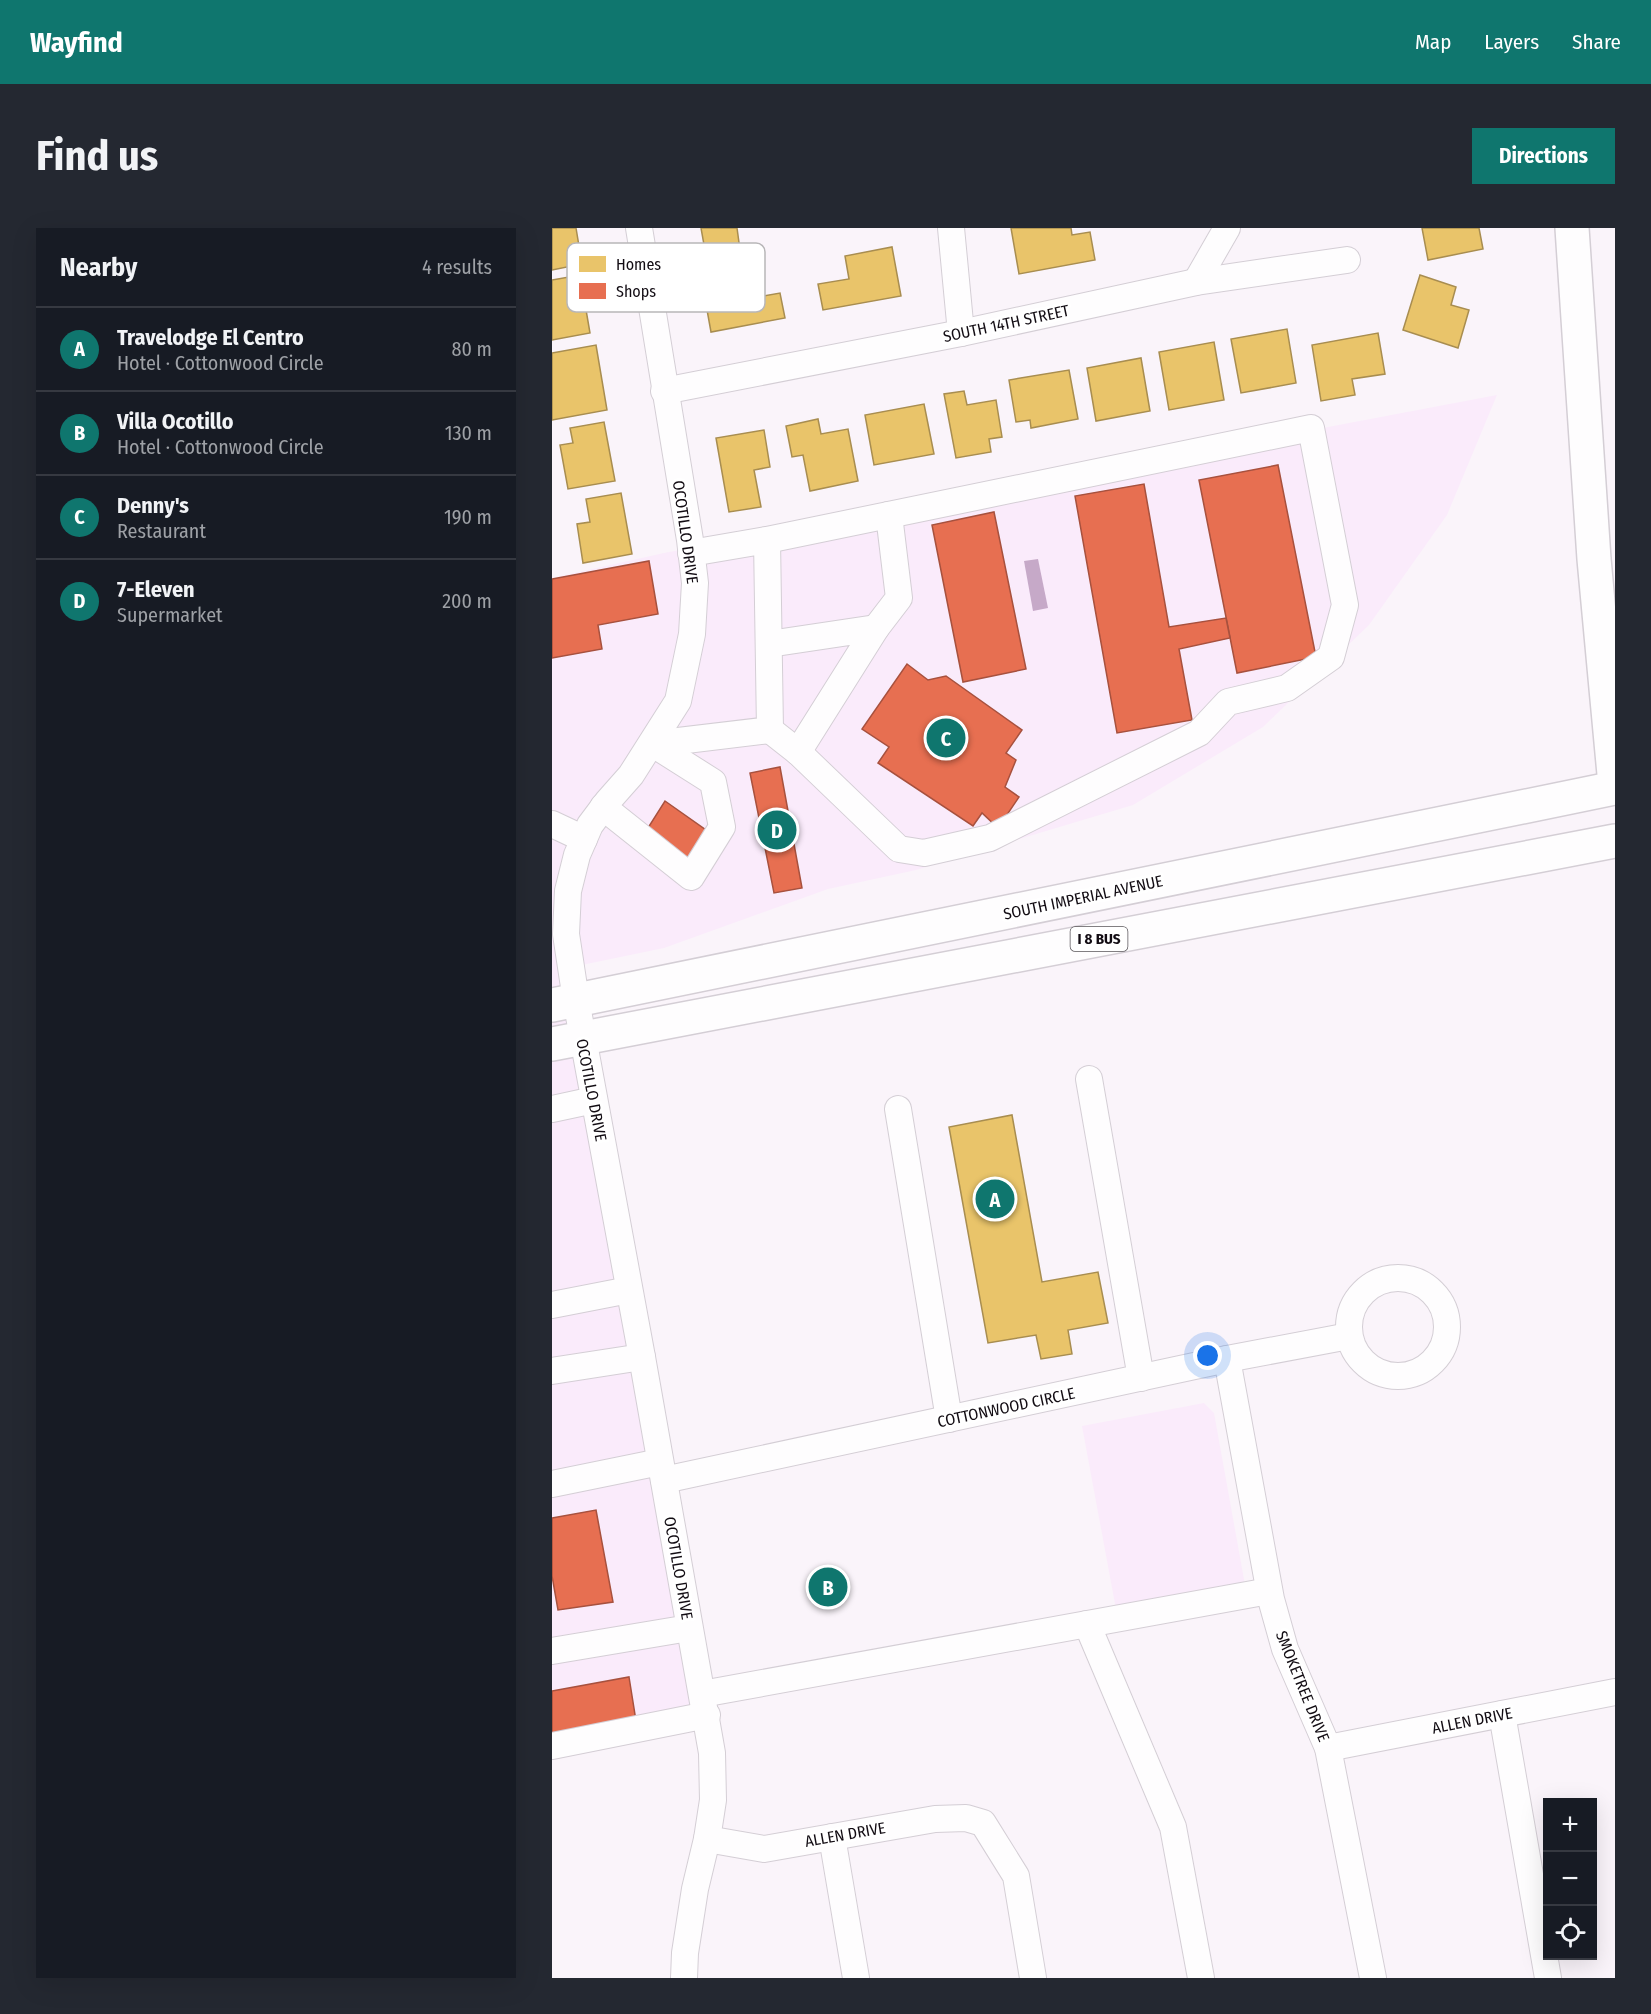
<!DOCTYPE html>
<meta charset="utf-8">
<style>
:root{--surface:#171b24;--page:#242831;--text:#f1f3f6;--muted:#9ea1a6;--line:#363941;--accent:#0f766e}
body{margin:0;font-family:"Fira Sans Condensed",sans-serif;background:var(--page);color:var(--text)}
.controls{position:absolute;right:18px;bottom:18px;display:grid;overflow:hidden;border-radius:0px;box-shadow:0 6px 24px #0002}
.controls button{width:54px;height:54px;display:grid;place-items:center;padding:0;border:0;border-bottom:2px solid var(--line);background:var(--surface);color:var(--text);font:30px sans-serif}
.you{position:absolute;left:656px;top:1128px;width:21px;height:21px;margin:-15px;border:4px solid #fff;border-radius:50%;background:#1a73e8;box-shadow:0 0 0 9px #1a73e833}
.badge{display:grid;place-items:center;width:39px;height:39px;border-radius:50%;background:var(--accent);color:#fff;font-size:20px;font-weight:700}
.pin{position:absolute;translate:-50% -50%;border:3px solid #fff;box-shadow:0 2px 6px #0006}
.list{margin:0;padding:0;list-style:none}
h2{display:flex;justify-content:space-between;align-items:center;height:78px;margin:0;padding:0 24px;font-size:26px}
h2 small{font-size:20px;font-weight:400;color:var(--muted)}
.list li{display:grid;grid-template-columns:39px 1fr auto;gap:18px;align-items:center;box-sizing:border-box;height:84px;padding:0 24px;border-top:2px solid var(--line)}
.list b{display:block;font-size:22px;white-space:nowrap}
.list p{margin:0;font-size:20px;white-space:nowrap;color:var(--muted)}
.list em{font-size:20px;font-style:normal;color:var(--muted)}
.icon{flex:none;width:33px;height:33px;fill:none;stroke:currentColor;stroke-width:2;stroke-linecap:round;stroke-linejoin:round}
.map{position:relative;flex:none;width:1063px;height:1750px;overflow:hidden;border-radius:0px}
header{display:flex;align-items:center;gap:36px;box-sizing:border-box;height:84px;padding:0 30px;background:var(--accent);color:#fff}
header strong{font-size:28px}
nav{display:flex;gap:33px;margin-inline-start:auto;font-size:21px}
.intro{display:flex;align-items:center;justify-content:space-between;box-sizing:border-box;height:144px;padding:0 36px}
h1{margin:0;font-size:42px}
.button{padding:15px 27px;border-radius:0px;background:var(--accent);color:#fff;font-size:21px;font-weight:700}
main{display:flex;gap:36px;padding:0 36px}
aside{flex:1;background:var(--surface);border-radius:0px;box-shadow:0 6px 24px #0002}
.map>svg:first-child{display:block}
.built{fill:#faebfb}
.water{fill:#c6a9c8}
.homes{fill:#e9c46a;stroke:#a88d50;stroke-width:1.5}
.shops{fill:#e76f51;stroke:#a7513e;stroke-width:1.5}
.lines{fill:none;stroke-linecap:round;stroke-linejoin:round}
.minor-casing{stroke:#d4ced5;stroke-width:28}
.highway-casing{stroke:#d4ced5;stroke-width:36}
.minor{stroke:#fefdfe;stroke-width:26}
.highway{stroke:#fefdfe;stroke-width:33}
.labels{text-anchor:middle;stroke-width:6;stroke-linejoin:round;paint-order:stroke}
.shield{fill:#fff;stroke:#59555a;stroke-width:1.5}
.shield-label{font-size:15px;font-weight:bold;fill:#120c13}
.street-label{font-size:16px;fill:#120c13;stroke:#fff}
.key{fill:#fff;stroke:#b8b6b8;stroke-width:1.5}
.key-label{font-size:16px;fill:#120c13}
</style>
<header>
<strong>Wayfind</strong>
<nav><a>Map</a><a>Layers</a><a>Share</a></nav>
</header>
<div class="intro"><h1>Find us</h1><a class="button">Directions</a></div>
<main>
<aside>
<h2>Nearby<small>4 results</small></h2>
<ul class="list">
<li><span class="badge">A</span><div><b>Travelodge El Centro</b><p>Hotel · Cottonwood Circle</p></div><em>80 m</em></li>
<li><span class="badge">B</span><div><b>Villa Ocotillo</b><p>Hotel · Cottonwood Circle</p></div><em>130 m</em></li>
<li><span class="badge">C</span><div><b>Denny's</b><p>Restaurant</p></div><em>190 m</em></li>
<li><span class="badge">D</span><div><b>7-Eleven</b><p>Supermarket</p></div><em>200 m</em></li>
</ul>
</aside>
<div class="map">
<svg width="1063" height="1750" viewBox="0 0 1063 1750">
<rect width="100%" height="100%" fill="#faf4fa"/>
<!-- built -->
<g class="built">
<path d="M 945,167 L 895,287 L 817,397 L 711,499 L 581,577 L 364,642 L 276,661 L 112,720 L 20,739 L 155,1487 L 0,1518 L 0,350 L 112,325 Z"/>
<path d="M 652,1175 L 662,1185 L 695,1368 L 566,1392 L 530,1198 Z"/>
</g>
<!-- water -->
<path class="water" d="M 486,331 L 496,380 L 481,383 L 472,333 Z"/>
<!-- homes -->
<g class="homes">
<path d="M 0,0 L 24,0 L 30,36 L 0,42 Z"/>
<path d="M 149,0 L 185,0 L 188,22 L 154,28 Z"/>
<path d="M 459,0 L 519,0 L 520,7 L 538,4 L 543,32 L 467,46 Z"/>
<path d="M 870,0 L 927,0 L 931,21 L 876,32 Z"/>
<path d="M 340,19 L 349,68 L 271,82 L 266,56 L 297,51 L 293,28 Z"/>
<path d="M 202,45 L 206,69 L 228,65 L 233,90 L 159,104 L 150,54 Z"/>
<path d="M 28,47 L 38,105 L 0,112 L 0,52 Z"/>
<path d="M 868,47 L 904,59 L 899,77 L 917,82 L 906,120 L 851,102 Z"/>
<path d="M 735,101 L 744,155 L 689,165 L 679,111 Z"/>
<path d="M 826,105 L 833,146 L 800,151 L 803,167 L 769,173 L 760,117 Z"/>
<path d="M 662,114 L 672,172 L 617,182 L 607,124 Z"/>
<path d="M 44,117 L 55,182 L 0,192 L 0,125 Z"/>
<path d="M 589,130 L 598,183 L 544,193 L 535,140 Z"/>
<path d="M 517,142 L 526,191 L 479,200 L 478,192 L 464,194 L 457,152 Z"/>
<path d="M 412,163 L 415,177 L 444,172 L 450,209 L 437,211 L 439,224 L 404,230 L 392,166 Z"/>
<path d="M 372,176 L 382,226 L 322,237 L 313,187 Z"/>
<path d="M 266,191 L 269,206 L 296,201 L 306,253 L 258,263 L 251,227 L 240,229 L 234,198 Z"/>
<path d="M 52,194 L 63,253 L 16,261 L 8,217 L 21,215 L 18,200 Z"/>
<path d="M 212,202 L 218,239 L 202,242 L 209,279 L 177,284 L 164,210 Z"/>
<path d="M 69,265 L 80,326 L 31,335 L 25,296 L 38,294 L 34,271 Z"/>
<path d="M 460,887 L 490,1054 L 546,1044 L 556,1095 L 516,1102 L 520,1126 L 489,1131 L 484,1107 L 436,1115 L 397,899 Z"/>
</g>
<!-- shops -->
<g class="shops">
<path d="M 726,237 L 764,429 L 685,445 L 647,252 Z"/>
<path d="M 592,256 L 617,399 L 674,390 L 678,410 L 627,421 L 640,492 L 565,505 L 523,268 Z"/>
<path d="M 442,284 L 474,441 L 411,454 L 380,297 Z"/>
<path d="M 97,333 L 106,386 L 46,397 L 50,421 L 0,430 L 0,351 Z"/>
<path d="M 355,436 L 376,452 L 394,448 L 470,502 L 454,525 L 464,532 L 453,559 L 467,569 L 446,600 L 430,585 L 421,598 L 326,535 L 337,519 L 310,501 Z"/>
<path d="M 228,539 L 250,660 L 222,665 L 198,545 Z"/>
<path d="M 113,573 L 154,602 L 135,631 L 94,603 Z"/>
<path d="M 44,1282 L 61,1374 L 6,1382 L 0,1348 L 0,1290 Z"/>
<path d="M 77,1449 L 84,1493 L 0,1508 L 0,1463 Z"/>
</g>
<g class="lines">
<!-- minor casing -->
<g class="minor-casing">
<g id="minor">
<path d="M 87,0 L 138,312 L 143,355 L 140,406 L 126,473 L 79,547 L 56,573 L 38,597 L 25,627 L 16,663 L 14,706 L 24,772 L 90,1129 L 160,1525 L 161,1572 L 155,1611 L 143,1661 L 133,1725 L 132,1750"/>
<path d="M 399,0 L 409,105"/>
<path d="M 644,54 L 675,0"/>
<path d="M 112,163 L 409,105 L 644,54 L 795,32"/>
<path d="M 215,312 L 759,200 L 793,377 L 779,429 L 735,460 L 676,474 L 647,505 L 438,610 L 372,625 L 347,621 L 246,524 L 218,502"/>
<path d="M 324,400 L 347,370 L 337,287"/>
<path d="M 217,416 L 324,400 L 246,524"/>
<path d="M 101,516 L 218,502 L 215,312 L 139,325"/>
<path d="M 51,579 L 139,649 L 170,599 L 161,554 L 101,516"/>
<path d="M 0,596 L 32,611"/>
<path d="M 537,851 L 589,1150"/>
<path d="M 0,881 L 42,872"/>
<path d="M 346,881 L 397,1191"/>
<circle cx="846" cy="1099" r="49"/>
<path d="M 0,1077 L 77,1062"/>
<path d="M 675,1131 L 719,1371 L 733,1421 L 776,1520 L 821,1750"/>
<path d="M 0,1143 L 90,1129"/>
<path d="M 112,1252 L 675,1131 L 797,1108"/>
<path d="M 0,1256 L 108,1234"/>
<path d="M 535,1396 L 621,1599 L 649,1750"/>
<path d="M 0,1423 L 137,1400"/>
<path d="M 150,1466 L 717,1363"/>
<path d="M 950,1486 L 996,1750"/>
<path d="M 0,1518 L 155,1487"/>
<path d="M 776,1520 L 1063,1464"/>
<path d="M 280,1609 L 304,1750"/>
<path d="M 155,1611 L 212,1621 L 383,1591 L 414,1590 L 431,1595 L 464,1648 L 481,1750"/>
</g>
</g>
<!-- highway casing -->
<g class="highway-casing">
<g id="highway">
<path d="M 1020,0 L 1042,331 L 1063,557"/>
<path d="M 0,777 L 1063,560"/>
<path d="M 0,816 L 1063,613"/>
</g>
</g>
<!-- minor -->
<use href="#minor" class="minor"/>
<!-- highway -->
<use href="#highway" class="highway"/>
</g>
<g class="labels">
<!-- shield labels -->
<rect class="shield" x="518.5" y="699" width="57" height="24" rx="4.5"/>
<g class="shield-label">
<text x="547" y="716">I 8 BUS</text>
</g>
<!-- street labels -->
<g class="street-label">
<text transform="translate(454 95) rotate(-12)" y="6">SOUTH 14TH STREET</text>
<text transform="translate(134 304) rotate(82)" y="6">OCOTILLO DRIVE</text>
<text transform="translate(531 669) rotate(-12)" y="6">SOUTH IMPERIAL AVENUE</text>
<text transform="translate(40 862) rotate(79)" y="6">OCOTILLO DRIVE</text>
<text transform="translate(454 1179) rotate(-12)" y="6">COTTONWOOD CIRCLE</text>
<text transform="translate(127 1340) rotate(80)" y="6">OCOTILLO DRIVE</text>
<text transform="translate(751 1458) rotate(68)" y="6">SMOKETREE DRIVE</text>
<text transform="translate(920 1492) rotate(-11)" y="6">ALLEN DRIVE</text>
<text transform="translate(293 1606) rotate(-10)" y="6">ALLEN DRIVE</text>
</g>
</g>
<!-- legend -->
<rect x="15" y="15" width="198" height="69" rx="9" class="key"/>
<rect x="27" y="28" width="27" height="16" fill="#e9c46a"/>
<rect x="27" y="55" width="27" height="16" fill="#e76f51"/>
<g class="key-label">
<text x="64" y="42">Homes</text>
<text x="64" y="69">Shops</text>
</g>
</svg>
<div class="controls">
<button>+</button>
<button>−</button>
<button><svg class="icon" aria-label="locate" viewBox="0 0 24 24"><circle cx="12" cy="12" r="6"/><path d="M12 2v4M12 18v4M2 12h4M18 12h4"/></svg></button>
</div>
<div class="you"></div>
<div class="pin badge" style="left:443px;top:971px">A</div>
<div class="pin badge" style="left:276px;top:1359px">B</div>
<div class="pin badge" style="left:394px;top:510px">C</div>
<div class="pin badge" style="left:225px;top:602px">D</div>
</div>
</main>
